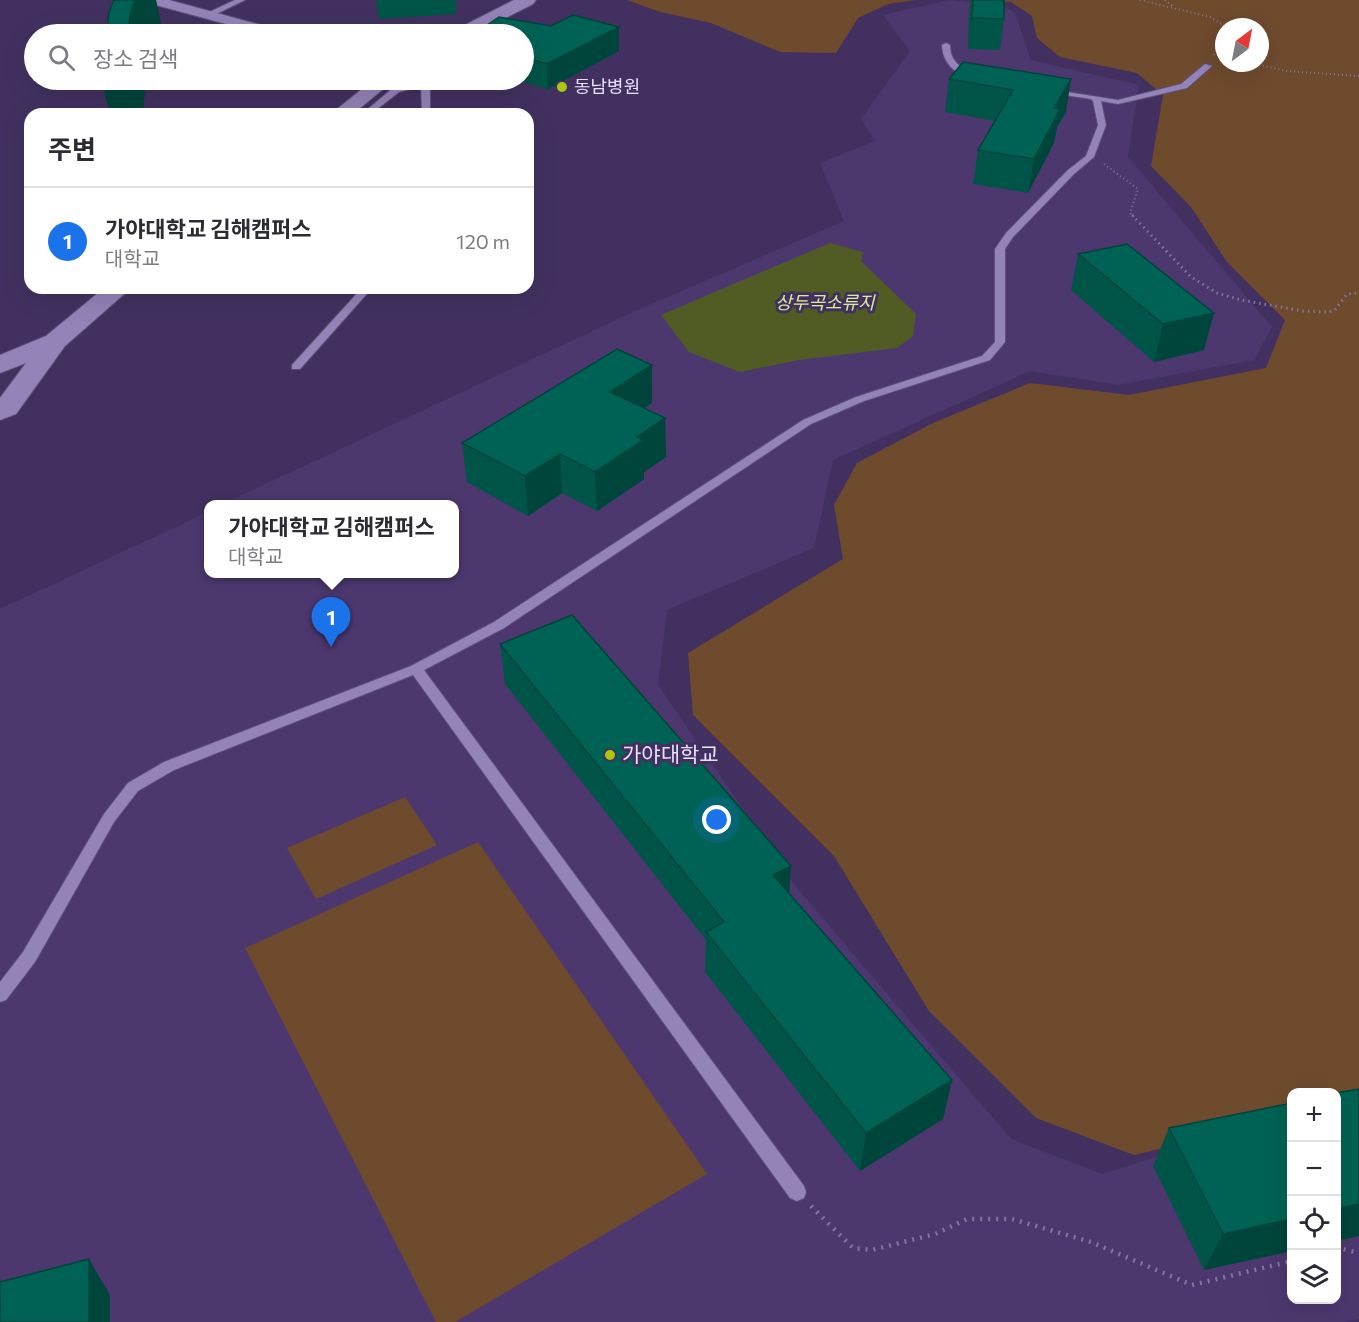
<!DOCTYPE html>
<html lang="ko">
<meta charset="utf-8">
<style>
:root{--surface:#fff;--page:#f7f7f7;--text:#2b2b33;--muted:#7c7c81;--line:#e1e1e2;--accent:#1a73e8}
body{margin:0;font-family:Commissioner,"Noto Sans KR",sans-serif;background:var(--page);color:var(--text)}
.controls{position:absolute;right:18px;bottom:18px;display:grid;overflow:hidden;border-radius:12px;box-shadow:0 6px 24px #0002}
.controls button{width:54px;height:54px;display:grid;place-items:center;padding:0;border:0;border-bottom:2px solid var(--line);background:var(--surface);color:var(--text);font:30px sans-serif}
.compass{position:absolute;left:1215px;top:18px;width:54px;height:54px;border-radius:50%;background:var(--surface);box-shadow:0 6px 24px #0002;rotate:32deg}
.you{position:absolute;left:717px;top:820px;width:21px;height:21px;margin:-15px;border:4px solid #fff;border-radius:50%;background:#1a73e8;box-shadow:0 0 0 9px #1a73e833}
.badge{display:grid;place-items:center;width:39px;height:39px;border-radius:50%;background:var(--accent);color:#fff;font-size:20px;font-weight:700}
.pin{position:absolute;translate:-50% -50px;filter:drop-shadow(0 2px 3px #0008)}
.pin::after{content:'';position:absolute;top:32px;width:21px;height:18px;background:inherit;clip-path:polygon(0 0,100% 0,50% 100%)}
.popup{position:absolute;left:204px;top:500px;width:255px;height:78px;box-sizing:border-box;display:grid;place-content:center;border-radius:12px;background:var(--surface);filter:drop-shadow(0 2px 4px #0005);font-size:20px;white-space:nowrap;color:var(--muted)}
.popup b{font-size:22px;color:var(--text)}
.popup::after{content:'';position:absolute;left:50%;top:100%;margin-left:-12px;border:12px solid transparent;border-top-color:var(--surface)}
.list{margin:0;padding:0;list-style:none}
h2{display:flex;justify-content:space-between;align-items:center;height:78px;margin:0;padding:0 24px;font-size:26px}
h2 small{font-size:20px;font-weight:400;color:var(--muted)}
.list li{display:grid;grid-template-columns:39px 1fr auto;gap:18px;align-items:center;box-sizing:border-box;height:108px;padding:0 24px;border-top:2px solid var(--line)}
.list b{display:block;font-size:22px;white-space:nowrap}
.list p{margin:0;font-size:20px;white-space:nowrap;color:var(--muted)}
.list em{font-size:20px;font-style:normal;color:var(--muted)}
.icon{flex:none;width:33px;height:33px;fill:none;stroke:currentColor;stroke-width:2;stroke-linecap:round;stroke-linejoin:round}
.map{position:relative;flex:none;width:1359px;height:1322px;overflow:hidden}
.search{position:absolute;background:var(--surface);box-shadow:0 6px 24px #0002;left:24px;top:24px;width:510px;height:66px;display:flex;align-items:center;gap:15px;box-sizing:border-box;padding:0 21px;border-radius:33px;color:var(--muted);font-size:22px}
.panel{position:absolute;background:var(--surface);box-shadow:0 6px 24px #0002;left:24px;top:108px;width:510px;height:186px;border-radius:18px}
.map>svg:first-child{display:block}
.built{fill:#4c386f}
.green{fill:#6f4b2e;fill-rule:evenodd}
.water{fill:#515c24}
.lines{fill:none;stroke-linecap:round;stroke-linejoin:round}
.service-casing{stroke:#5e4f78;stroke-width:2}
.minor-casing{stroke:#5e4f78;stroke-width:2}
.tertiary-casing{stroke:#5e4f78;stroke-width:2}
.path-far2{stroke:#82759d;stroke-width:2;stroke-dasharray:1 3;stroke-linecap:butt}
.path-far1{stroke:#82759d;stroke-width:3;stroke-dasharray:1.5 4;stroke-linecap:butt}
.path{stroke:#82759d;stroke-width:4.5;stroke-dasharray:2 6;stroke-linecap:butt}
.service{fill:#9483b8;fill-rule:evenodd}
.minor{fill:#9483b8;fill-rule:evenodd}
.tertiary{fill:#9483b8;fill-rule:evenodd}
.wall{fill:#005448}
.shaded-wall{fill:#00453b}
.building{fill:#006254;stroke:#00453b;stroke-width:1.5}
.poi-dot{fill:#acc611;stroke:#423160;stroke-width:2}
.labels{text-anchor:middle;stroke-width:6;stroke-linejoin:round;paint-order:stroke}
.far-poi-label{font-size:18px;fill:#e8e0fd;stroke:#423160;text-anchor:start}
.far-water-label{font-size:18px;font-style:italic;fill:#d9ec97;stroke:#423160}
.poi-label{font-size:21px;fill:#e8e0fd;stroke:#423160;text-anchor:start}
</style>
<div class="map">
<svg width="1359" height="1322" viewBox="0 0 1359 1322">
<rect width="100%" height="100%" fill="#423160"/>
<!-- built -->
<path class="built" d="M 949,0 L 1000,5 L 1015,13 L 1031,60 L 1139,85 L 1128,157 L 1272,327 L 1254,360 L 1118,385 L 1030,371 L 833,460 L 814,548 L 667,610 L 658,685 L 797,888 L 1011,1139 L 1102,1174 L 1291,1115 L 1292,1300 L 1336,1300 L 1337,1101 L 1359,1094 L 1359,1319 L 1342,1322 L 0,1322 L 0,609 L 208,512 L 208,574 L 454,574 L 454,504 L 223,504 L 635,311 L 844,221 L 820,163 L 875,141 L 861,119 L 910,51 L 883,15 Z"/>
<!-- green -->
<g class="green">
<path d="M 627,0 L 915,0 L 888,4 L 858,18 L 836,53 L 780,52 L 711,23 L 660,12 Z"/>
<path d="M 990,0 L 1359,0 L 1359,1091 L 1337,1101 L 1336,1092 L 1292,1092 L 1291,1118 L 1134,1155 L 1036,1118 L 929,1011 L 834,856 L 693,715 L 688,653 L 843,559 L 834,505 L 857,463 L 933,423 L 1030,383 L 1129,395 L 1266,368 L 1285,320 L 1227,262 L 1191,207 L 1151,166 L 1163,95 L 1137,73 L 1060,57 L 1037,38 L 1032,16 L 1011,2 ZM 1224,27 L 1260,27 L 1260,63 L 1224,63 Z"/>
<path d="M 405,797 L 437,845 L 316,899 L 287,848 Z"/>
<path d="M 478,842 L 707,1174 L 455,1322 L 436,1322 L 245,948 Z"/>
</g>
<!-- water -->
<path class="water" d="M 830,243 L 863,252 L 861,261 L 916,314 L 913,336 L 897,348 L 799,360 L 740,372 L 689,352 L 661,315 Z"/>
<g class="lines">
<!-- service casing -->
<g class="service-casing">
<g id="service">
<path d="M 235,0 L 245,0 L 210,17 L 203,15 Z"/>
<path d="M 946,43 L 950,45 C 950,62 961,68 976,74 L 976,78 C 958,78 942,63 942,45 Z"/>
<path d="M 1205,64 L 1212,66 L 1187,88 L 1118,104 L 1101,101 L 1106,125 L 1094,157 L 1074,174 L 1013,237 L 1005,249 L 1005,342 L 990,360 L 864,401 L 811,424 L 504,628 L 424,670 L 804,1186 L 806,1192 L 804,1198 L 797,1201 L 790,1198 L 413,675 L 174,770 L 138,791 L 114,822 L 35,962 L 6,1000 L 0,1002 L 0,982 L 23,952 L 104,814 L 128,783 L 164,762 L 411,666 L 494,622 L 803,420 L 856,397 L 982,356 L 995,342 L 995,249 L 1006,233 L 1068,170 L 1086,156 L 1098,125 L 1093,101 L 1091,99 L 1051,93 L 1047,91 L 1048,89 L 1118,100 L 1181,84 Z"/>
<path d="M 422,80 L 430,80 L 430,114 L 422,114 L 421,86 L 399,92 L 371,114 L 362,114 L 393,88 Z"/>
<path d="M 362,288 L 372,288 L 300,369 L 292,369 L 292,365 Z"/>
</g>
</g>
<!-- minor casing -->
<g class="minor-casing">
<path id="minor" d="M 146,0 L 169,0 L 283,31 L 285,34 L 263,34 L 148,3 Z"/>
</g>
<!-- tertiary casing -->
<g class="tertiary-casing">
<g id="tertiary">
<path d="M 514,0 L 536,0 L 533,4 L 474,34 L 452,34 L 455,30 Z"/>
<path d="M 373,80 L 394,80 L 353,114 L 331,114 Z"/>
<path d="M 104,288 L 131,288 L 65,346 L 16,414 L 0,420 L 0,398 L 26,363 L 0,373 L 0,355 L 46,336 Z"/>
</g>
</g>
<!-- path-far2 -->
<g class="path-far2">
<path d="M 1140,0 L 1210,17 L 1226,27"/>
<path d="M 1165,0 L 1174,7"/>
<path d="M 1219,45 L 1224,40"/>
<path d="M 1214,55 L 1219,45 L 1224,49"/>
<path d="M 1251,63 L 1286,71 L 1359,76"/>
<path d="M 1104,164 L 1138,189 L 1130,213 L 1134,217"/>
</g>
<!-- path-far1 -->
<path class="path-far1" d="M 1132,215 L 1191,277 L 1217,293 L 1241,300 L 1303,311 L 1328,312 L 1335,310 L 1347,294 L 1359,293"/>
<!-- path -->
<g class="path">
<path d="M 811,1206 L 853,1248 L 872,1250 L 935,1234 L 967,1219 L 1012,1219 L 1091,1242 L 1192,1285 L 1292,1261"/>
<path d="M 1336,1251 L 1343,1249 L 1359,1253"/>
</g>
<!-- service -->
<use href="#service" class="service"/>
<!-- minor -->
<use href="#minor" class="minor"/>
<!-- tertiary -->
<use href="#tertiary" class="tertiary"/>
</g>
<!-- wall -->
<g class="wall">
<path d="M 376,0 L 456,0 L 456,14 L 379,19 Z"/>
<path d="M 971,0 L 1004,0 L 1004,19 L 1000,50 L 968,49 L 969,13 Z"/>
<path d="M 551,26 L 619,51 L 548,89 L 516,80 L 524,80 L 524,34 Z"/>
<path d="M 963,62 L 1066,112 L 1057,127 L 1054,143 L 1028,193 L 973,184 L 978,150 L 995,121 L 945,112 L 949,79 Z"/>
<path d="M 1078,254 L 1204,350 L 1154,362 L 1071,290 Z"/>
<path d="M 652,365 L 652,403 L 645,408 L 665,418 L 666,457 L 644,472 L 644,479 L 597,511 L 562,493 L 528,516 L 467,482 L 462,443 Z"/>
<path d="M 500,644 L 791,866 L 789,893 L 952,1080 L 943,1119 L 860,1171 L 705,972 L 706,940 L 505,684 Z"/>
<path d="M 1292,1103 L 1292,1251 L 1204,1270 L 1153,1166 L 1169,1128 Z"/>
</g>
<!-- shaded-wall -->
<g class="shaded-wall">
<path d="M 135,0 L 156,0 L 161,22 L 158,34 L 128,34 L 130,16 Z"/>
<path d="M 619,27 L 619,51 L 548,89 L 547,64 Z"/>
<path d="M 1071,79 L 1066,112 L 1057,127 L 1054,143 L 1028,193 L 1034,159 L 1054,108 Z"/>
<path d="M 101,80 L 146,80 L 143,114 L 110,114 Z"/>
<path d="M 1214,313 L 1204,350 L 1154,362 L 1163,324 Z"/>
<path d="M 652,365 L 652,403 L 611,430 L 610,392 Z"/>
<path d="M 665,418 L 666,457 L 644,472 L 644,479 L 597,511 L 595,472 L 637,437 Z"/>
<path d="M 560,454 L 562,493 L 528,516 L 525,476 Z"/>
<path d="M 791,866 L 788,907 L 773,875 Z"/>
<path d="M 952,1080 L 943,1119 L 860,1171 L 866,1133 Z"/>
<path d="M 1359,1204 L 1359,1236 L 1336,1241 L 1336,1209 Z"/>
<path d="M 1292,1219 L 1292,1251 L 1204,1270 L 1223,1234 Z"/>
<path d="M 89,1259 L 110,1295 L 110,1322 L 89,1322 Z"/>
</g>
<!-- building -->
<g class="building">
<path d="M 114,0 L 135,0 L 130,16 L 128,34 L 106,34 L 109,12 Z"/>
<path d="M 973,0 L 1004,0 L 1004,19 L 972,18 Z"/>
<path d="M 573,15 L 619,27 L 547,64 L 524,57 L 524,34 L 474,34 L 499,17 L 551,26 Z"/>
<path d="M 963,62 L 1071,79 L 1054,108 L 1060,109 L 1034,159 L 978,150 L 1013,90 L 949,79 Z"/>
<path d="M 1127,244 L 1214,313 L 1163,324 L 1078,254 Z"/>
<path d="M 617,349 L 652,365 L 610,392 L 665,418 L 637,437 L 643,440 L 595,472 L 560,454 L 525,476 L 462,443 Z"/>
<path d="M 572,615 L 791,866 L 773,875 L 952,1080 L 866,1133 L 706,932 L 724,922 L 500,644 Z"/>
<path d="M 1359,1089 L 1359,1204 L 1336,1209 L 1336,1093 Z"/>
<path d="M 1292,1103 L 1292,1219 L 1223,1234 L 1169,1128 Z"/>
<path d="M 89,1259 L 89,1322 L 0,1322 L 0,1282 Z"/>
</g>
<!-- markers -->
<g class="poi-dot">
<circle cx="562" cy="87" r="6"/>
<circle cx="610" cy="755" r="6"/>
</g>
<g class="labels">
<!-- far-poi labels -->
<g class="far-poi-label">
<text x="574" y="93">동남병원</text>
</g>
<!-- far-water labels -->
<g class="far-water-label">
<text x="825" y="309">상두곡소류지</text>
</g>
<!-- poi labels -->
<g class="poi-label">
<text x="622" y="762">가야대학교</text>
</g>
</g>
</svg>
<div class="controls">
<button>+</button>
<button>−</button>
<button><svg class="icon" aria-label="locate" viewBox="0 0 24 24"><circle cx="12" cy="12" r="6"/><path d="M12 2v4M12 18v4M2 12h4M18 12h4"/></svg></button>
<button><svg class="icon" aria-label="layers" viewBox="0 0 24 24"><path d="M12 4l9 5-9 5-9-5zM3 14l9 5 9-5"/></svg></button>
</div>
<svg class="compass" viewBox="-18 -18 36 36"><path d="M0-13l5 13h-10z" fill="#e53935"/><path d="M0 13l5-13h-10z" fill="#7c7c81"/></svg>
<div class="you"></div>
<div class="pin badge" style="left:331px;top:647px">1</div>
<div class="popup"><b>가야대학교 김해캠퍼스</b>대학교</div>
<div class="search"><svg class="icon" aria-label="search" viewBox="0 0 24 24"><circle cx="10" cy="10" r="6"/><path d="M15 15l6 6"/></svg>장소 검색</div>
<section class="panel">
<h2>주변<small></small></h2>
<ul class="list">
<li><span class="badge">1</span><div><b>가야대학교 김해캠퍼스</b><p>대학교</p></div><em>120 m</em></li>
</ul>
</section>
</div>
